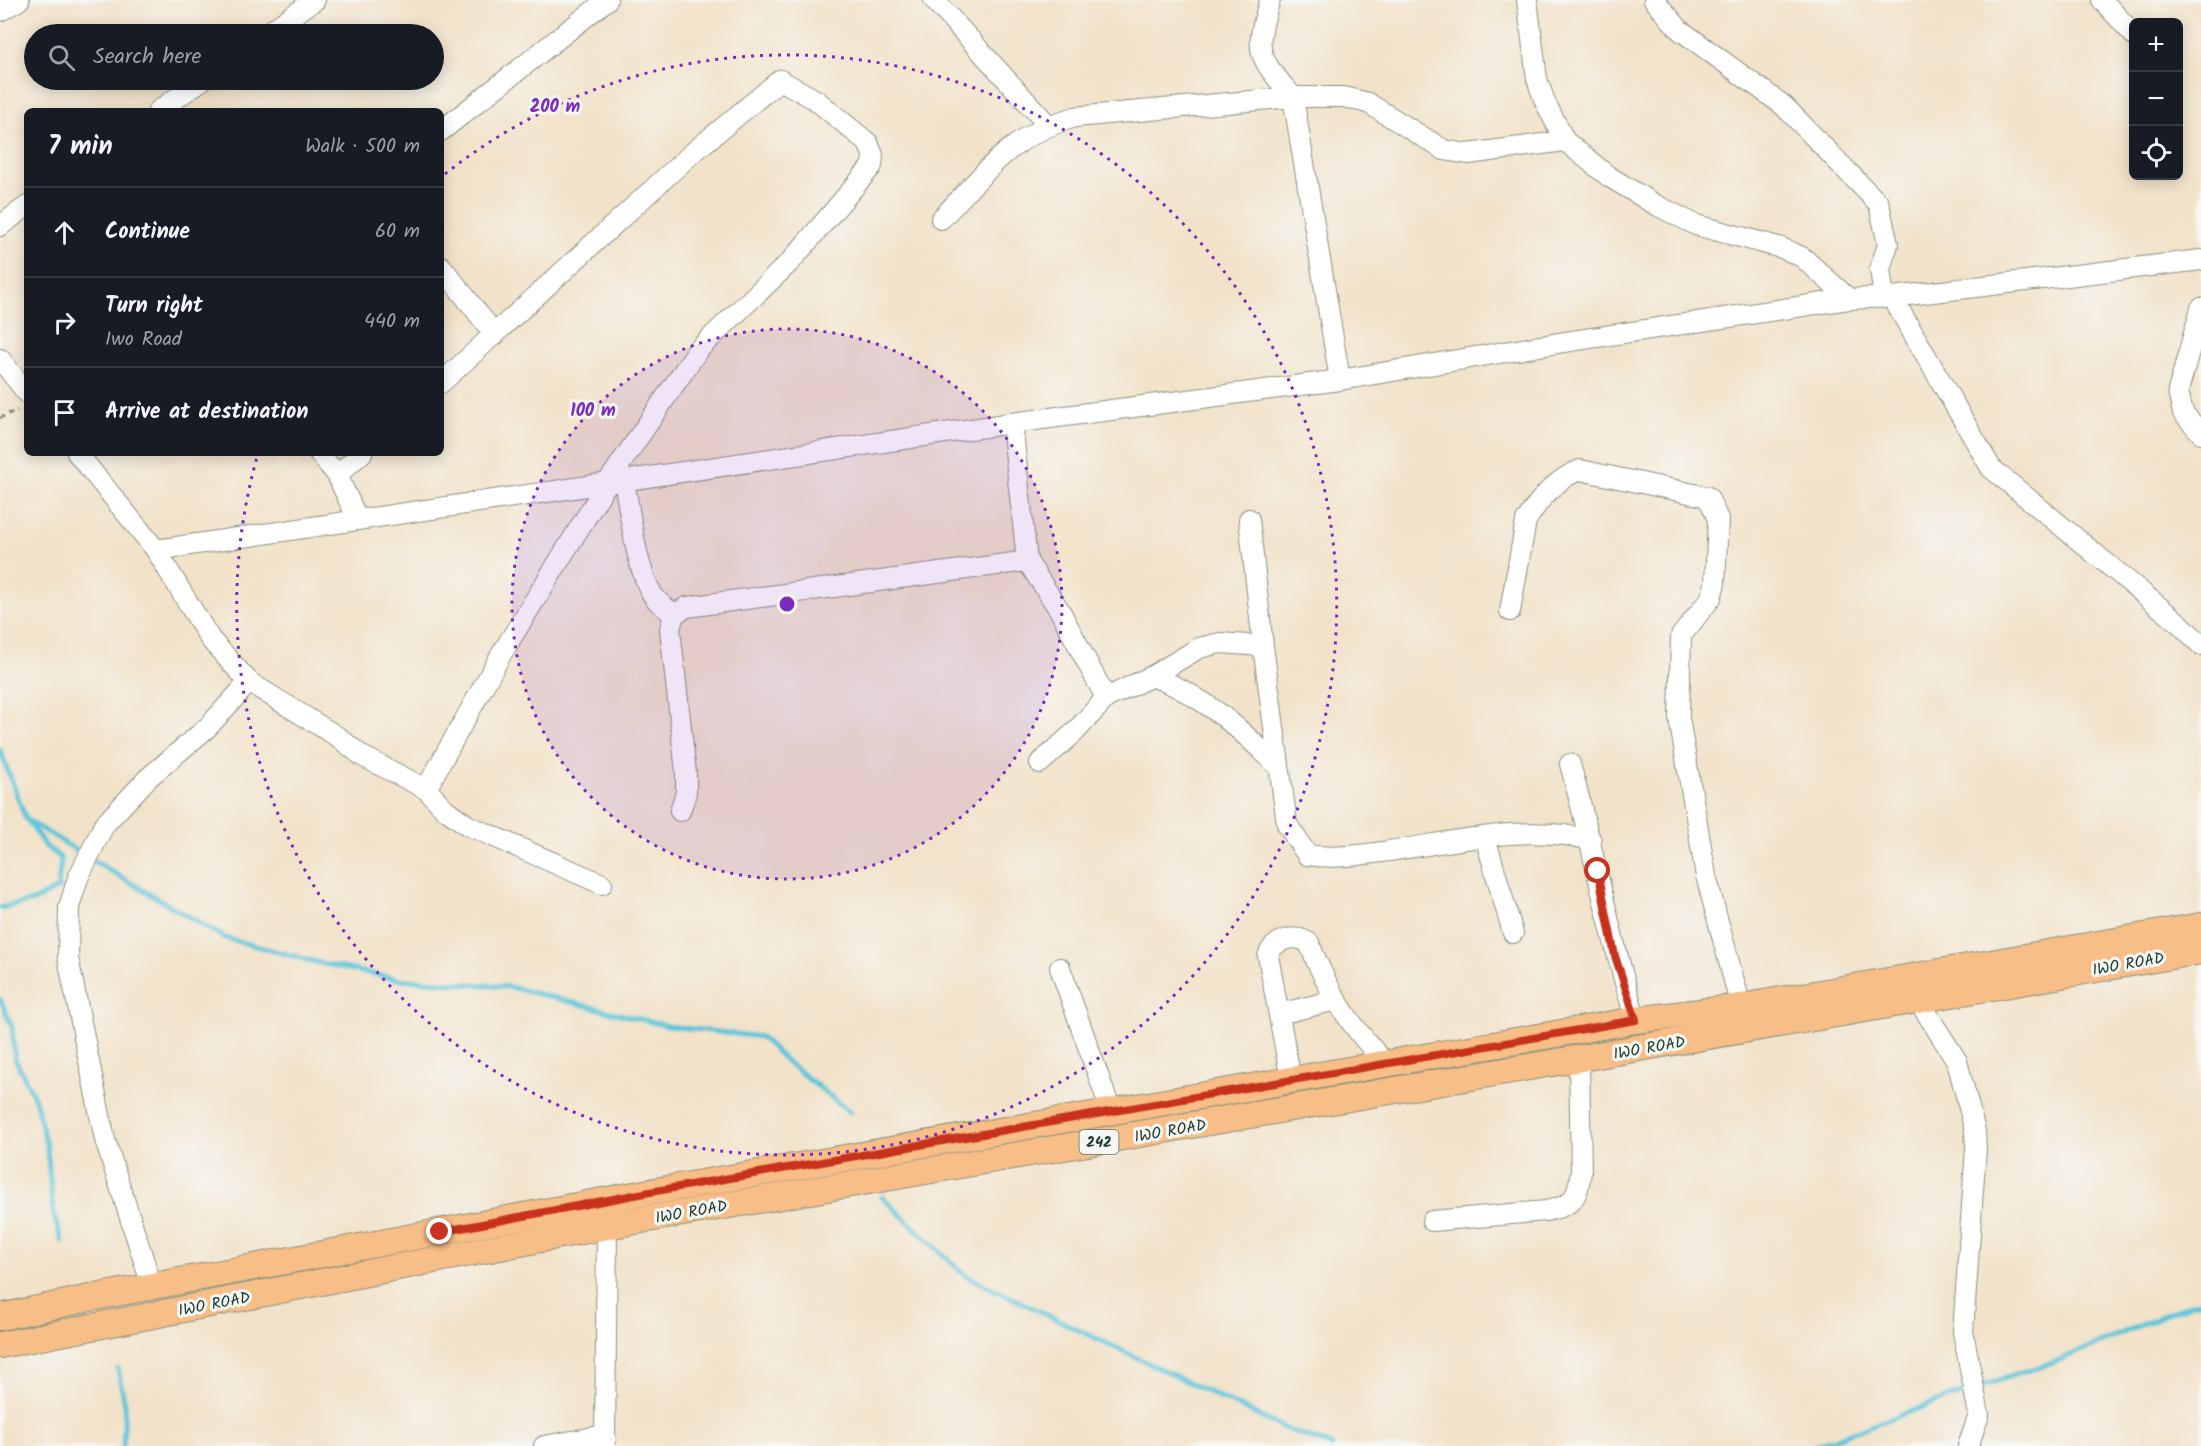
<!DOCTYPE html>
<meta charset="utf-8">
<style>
:root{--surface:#171b24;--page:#242831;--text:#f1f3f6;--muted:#9ea1a6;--line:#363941}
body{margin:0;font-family:Kalam,sans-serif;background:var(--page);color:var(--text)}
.controls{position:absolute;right:18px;top:18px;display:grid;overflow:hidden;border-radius:9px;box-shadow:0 3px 15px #0003}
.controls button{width:54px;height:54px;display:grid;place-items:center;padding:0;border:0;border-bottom:2px solid var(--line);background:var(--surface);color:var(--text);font:30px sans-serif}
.stop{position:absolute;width:18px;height:18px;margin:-14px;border:4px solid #c8321e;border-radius:50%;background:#fff}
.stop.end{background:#c8321e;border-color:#fff;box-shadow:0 2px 6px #0008}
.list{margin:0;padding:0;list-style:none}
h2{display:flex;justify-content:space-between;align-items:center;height:78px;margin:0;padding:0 24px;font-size:26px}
h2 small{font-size:20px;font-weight:400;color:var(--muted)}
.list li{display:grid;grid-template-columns:39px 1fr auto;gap:18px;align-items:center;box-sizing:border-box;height:90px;padding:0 24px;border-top:2px solid var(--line)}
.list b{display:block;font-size:22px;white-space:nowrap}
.list p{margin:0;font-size:20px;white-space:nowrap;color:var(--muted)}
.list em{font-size:20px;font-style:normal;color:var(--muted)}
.icon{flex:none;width:33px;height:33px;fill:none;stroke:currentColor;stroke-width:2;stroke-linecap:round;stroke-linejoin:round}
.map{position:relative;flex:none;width:2201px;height:1446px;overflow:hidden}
.search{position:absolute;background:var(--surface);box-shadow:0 3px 15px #0003;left:24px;top:24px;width:420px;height:66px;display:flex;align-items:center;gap:15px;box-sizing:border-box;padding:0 21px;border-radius:33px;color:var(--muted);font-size:22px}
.panel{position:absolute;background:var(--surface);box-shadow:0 3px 15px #0003;left:24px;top:108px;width:420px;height:348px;border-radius:9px}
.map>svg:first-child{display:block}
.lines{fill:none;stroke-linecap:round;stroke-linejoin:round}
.stream{stroke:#5cc4d9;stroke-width:5}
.minor-casing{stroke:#88907e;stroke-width:22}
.major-casing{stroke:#88907e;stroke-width:28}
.path{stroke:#88907e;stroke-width:3;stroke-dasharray:4.5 4.5;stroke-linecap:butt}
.minor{stroke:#fff;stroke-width:20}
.major{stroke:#f7be87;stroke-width:26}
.route{stroke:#c8321e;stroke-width:8}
.ring{fill:none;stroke:#7b2cbf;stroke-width:3;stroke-dasharray:3 6}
.labels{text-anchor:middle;stroke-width:6;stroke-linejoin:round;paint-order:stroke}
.shield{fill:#f6f6f2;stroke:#60746d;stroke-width:1.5}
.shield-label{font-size:15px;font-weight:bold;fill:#1f3d34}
.street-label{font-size:16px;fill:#1f3d34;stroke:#f6f6f2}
.centre{fill:#7b2cbf;stroke:#f6f6f2;stroke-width:3}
.ring-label{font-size:18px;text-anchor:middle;font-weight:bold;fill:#7b2cbf;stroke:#f6f6f2;stroke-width:6;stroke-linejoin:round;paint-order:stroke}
</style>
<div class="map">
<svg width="2201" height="1446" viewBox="0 0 2201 1446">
<rect width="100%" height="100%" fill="#f6f6f2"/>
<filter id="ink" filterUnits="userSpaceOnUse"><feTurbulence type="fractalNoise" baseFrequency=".0167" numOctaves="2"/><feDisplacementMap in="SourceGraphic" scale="12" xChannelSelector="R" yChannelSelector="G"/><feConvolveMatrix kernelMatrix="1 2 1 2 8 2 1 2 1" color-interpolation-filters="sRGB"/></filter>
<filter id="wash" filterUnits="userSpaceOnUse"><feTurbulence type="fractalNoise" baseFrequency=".008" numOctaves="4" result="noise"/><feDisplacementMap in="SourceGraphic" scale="24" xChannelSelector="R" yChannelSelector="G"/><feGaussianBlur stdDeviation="1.35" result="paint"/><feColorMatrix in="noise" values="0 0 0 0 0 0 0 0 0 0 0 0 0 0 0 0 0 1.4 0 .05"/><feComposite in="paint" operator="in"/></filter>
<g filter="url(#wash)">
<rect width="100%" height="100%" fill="#f2e2c9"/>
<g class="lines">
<!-- stream -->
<g class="stream">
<path d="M 0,750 L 26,819 L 84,855"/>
<path d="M 92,860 L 225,938 L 324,964 L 397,979 L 510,987 L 668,1026 L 761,1037 L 786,1061 L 850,1112"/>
<path d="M 0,908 L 33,901 L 58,888 L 61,858 L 45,846 L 28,821"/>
<path d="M 0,999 L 12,1027 L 15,1059 L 35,1099 L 47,1148 L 53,1212 L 62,1241"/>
<path d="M 882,1197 L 966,1276 L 1286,1429 L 1332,1446"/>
<path d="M 118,1369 L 125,1405 L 123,1446"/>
<path d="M 1979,1387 L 2062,1359 L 2192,1303 L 2201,1302"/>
<path d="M 1814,1446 L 1970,1390"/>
</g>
</g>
</g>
<g filter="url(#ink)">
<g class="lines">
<!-- minor casing -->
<g class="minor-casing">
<g id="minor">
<path d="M 934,0 L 1048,125"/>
<path d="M 1270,0 C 1253,53 1258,56 1293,97 L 1340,380"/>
<path d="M 1527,0 L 1537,79 L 1545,102 L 1565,141 L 1608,176 L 1654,204 L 1696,225 L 1782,248 L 1802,257 L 1849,299"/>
<path d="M 1654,0 L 1680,30 L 1784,106 L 1879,204 L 1888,244 L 1880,269 L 1884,298"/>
<path d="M 2102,0 L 2134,35"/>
<path d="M 0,11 L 19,0"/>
<path d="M 266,34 L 315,0"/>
<path d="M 158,111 L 202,80"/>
<path d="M 441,131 L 607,0"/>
<path d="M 941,219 C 985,173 1010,135 1075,117 L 1293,97 L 1344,97 L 1368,103 L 1444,150 L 1468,154 L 1565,141"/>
<path d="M 0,226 L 27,206"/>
<path d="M 441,266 L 495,335"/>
<path d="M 1892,297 L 1991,468 L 2180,624 L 2201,645"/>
<path d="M 2201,308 L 2178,391 L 2183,413 L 2201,433"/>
<path d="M 0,359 L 27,393"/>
<path d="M 1012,423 L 1027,561 L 1060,611 L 1106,698"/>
<path d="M 77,453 L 156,550 L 210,639 L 249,682 L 338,737 L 362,756 L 426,789 L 445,809 L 467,825 L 602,884"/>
<path d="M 319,453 L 337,475 L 358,520"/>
<path d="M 337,475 L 362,453"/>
<path d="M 624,482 C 631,515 635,563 651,592 C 656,602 666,608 674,614"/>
<path d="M 1249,519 L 1263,646 L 1287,824 L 1307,855 C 1335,859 1361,855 1389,851 C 1454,842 1527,823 1591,840"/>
<path d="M 156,550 L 1012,423 L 1340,380 L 1558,343 L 1849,299 L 1892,297 L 2201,260"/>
<path d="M 1510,611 L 1526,521 C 1539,499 1556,479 1580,470 L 1708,497 L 1718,519 L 1715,583 L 1711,598 L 1681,636 L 1679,718 L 1706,876 L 1741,1007"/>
<path d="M 1152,676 C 1206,697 1238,727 1279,767"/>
<path d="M 1040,763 L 1075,732 L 1106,698 L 1152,676 L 1199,648 L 1220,643 L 1263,646"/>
<path d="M 1570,764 C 1594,850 1609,936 1636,1020"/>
<path d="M 426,789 L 502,653 L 606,485 L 698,350 L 791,261 L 872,166 L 873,155 L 868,143 L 816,100 L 780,80 L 690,155 L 441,383"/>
<path d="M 680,811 L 686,793 L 686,773 L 670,629 L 674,614 L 687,607 L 1027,561"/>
<path d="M 1485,837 L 1513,933"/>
<path d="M 1060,968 L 1111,1111"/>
<path d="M 1918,1000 L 1957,1061 L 1975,1131 L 1976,1148 L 1963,1332 L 1979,1415 L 1968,1446"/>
<path d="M 1279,1014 L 1336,1000"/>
<path d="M 1291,1080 L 1268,956 C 1273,940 1295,933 1309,943 C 1329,994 1349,1024 1386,1064"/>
<path d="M 1432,1221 L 1546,1211 C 1574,1205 1577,1199 1581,1172 L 1579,1059"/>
<path d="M 152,1286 L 105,1140 L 68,958 L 69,907 L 78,878 L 104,825 L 148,778 L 208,727 L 249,682"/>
<path d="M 544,1446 L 605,1435"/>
<path d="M 605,1446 L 607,1226"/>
</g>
</g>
<!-- major casing -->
<g class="major-casing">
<g id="major">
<path d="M 0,1317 L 90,1298 L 650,1192 L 1636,1020 L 1741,1007 L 2201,926"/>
<path d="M 0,1345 L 607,1226 L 2201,951"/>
</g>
</g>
<!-- path -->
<path class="path" d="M 0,418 L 17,410"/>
<!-- minor -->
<use href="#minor" class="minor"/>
<!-- major -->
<use href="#major" class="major"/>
</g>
</g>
<g class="lines" filter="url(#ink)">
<!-- route -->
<path class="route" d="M 440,1232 L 650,1192 L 1636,1020 L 1615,956 L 1598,871"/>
</g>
<!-- distance rings -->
<circle cx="787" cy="604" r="275" fill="#7b2cbf" fill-opacity=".12"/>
<g class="ring">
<circle cx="787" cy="604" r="275"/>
<path d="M445 174A550 550 0 1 1 257 457"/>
</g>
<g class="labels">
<!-- shield labels -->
<rect class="shield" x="1079.5" y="1130" width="39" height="24" rx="4.5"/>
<g class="shield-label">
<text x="1099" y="1147">242</text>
</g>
<!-- street labels -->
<g class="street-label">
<text transform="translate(2128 963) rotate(-10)" y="6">IWO ROAD</text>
<text transform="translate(1649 1047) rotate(-10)" y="6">IWO ROAD</text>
<text transform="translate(1170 1130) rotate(-10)" y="6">IWO ROAD</text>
<text transform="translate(691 1211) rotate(-10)" y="6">IWO ROAD</text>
<text transform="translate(214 1303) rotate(-11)" y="6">IWO ROAD</text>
</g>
</g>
<circle cx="787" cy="604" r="9" class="centre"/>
<g class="ring-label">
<text x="555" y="112">200 m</text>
<text x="593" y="416">100 m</text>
</g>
</svg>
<div class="controls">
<button>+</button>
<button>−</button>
<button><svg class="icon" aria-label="locate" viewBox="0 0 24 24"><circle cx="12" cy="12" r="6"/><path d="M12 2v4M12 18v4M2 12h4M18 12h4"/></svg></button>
</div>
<div class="stop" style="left:1598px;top:871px"></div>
<div class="stop end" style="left:440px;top:1232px"></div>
<div class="search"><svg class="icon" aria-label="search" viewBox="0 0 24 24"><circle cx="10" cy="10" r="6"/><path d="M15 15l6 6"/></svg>Search here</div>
<section class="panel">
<h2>7 min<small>Walk · 500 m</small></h2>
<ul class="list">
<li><svg class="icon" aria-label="ahead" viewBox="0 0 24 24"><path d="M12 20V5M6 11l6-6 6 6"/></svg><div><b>Continue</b></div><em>60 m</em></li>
<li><svg class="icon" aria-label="right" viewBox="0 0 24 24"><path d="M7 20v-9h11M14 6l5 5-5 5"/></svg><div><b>Turn right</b><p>Iwo Road</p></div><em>440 m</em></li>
<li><svg class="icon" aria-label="arrive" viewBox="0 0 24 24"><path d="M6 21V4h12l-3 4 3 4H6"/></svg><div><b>Arrive at destination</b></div></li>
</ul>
</section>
</div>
